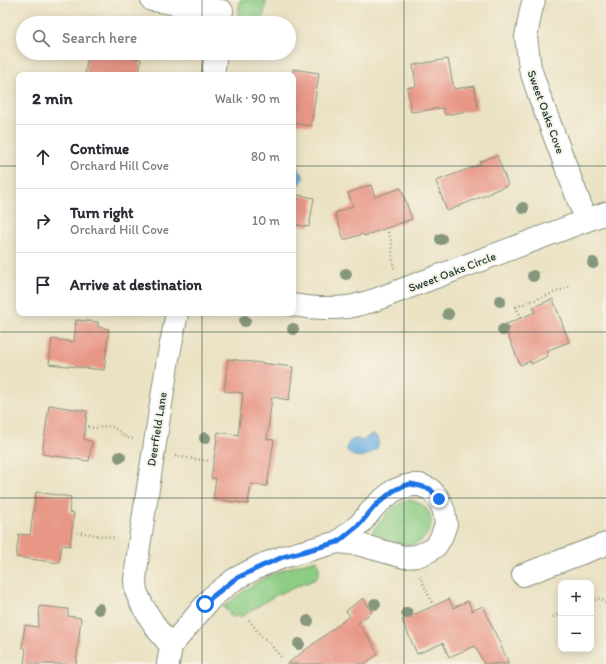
<!DOCTYPE html>
<meta charset="utf-8">
<style>
:root{--surface:#fff;--page:#f7f7f7;--text:#2b2b33;--muted:#7c7c81;--line:#e1e1e2}
body{margin:0;font-family:Itim,sans-serif;background:var(--page);color:var(--text)}
.controls{position:absolute;right:12px;bottom:12px;display:grid;overflow:hidden;border-radius:8px;box-shadow:0 2px 10px #0003}
.controls button{width:36px;height:36px;display:grid;place-items:center;padding:0;border:0;border-bottom:1px solid var(--line);background:var(--surface);color:var(--text);font:20px sans-serif}
.stop{position:absolute;width:12px;height:12px;margin:-9px;border:3px solid #1a73e8;border-radius:50%;background:#fff}
.stop.end{background:#1a73e8;border-color:#fff;box-shadow:0 1px 4px #0008}
.list{margin:0;padding:0;list-style:none}
h2{display:flex;justify-content:space-between;align-items:center;height:52px;margin:0;padding:0 16px;font-size:17px}
h2 small{font-size:13px;font-weight:400;color:var(--muted)}
.list li{display:grid;grid-template-columns:26px 1fr auto;gap:12px;align-items:center;box-sizing:border-box;height:64px;padding:0 16px;border-top:1px solid var(--line)}
.list b{display:block;font-size:15px;white-space:nowrap}
.list p{margin:0;font-size:13px;white-space:nowrap;color:var(--muted)}
.list em{font-size:13px;font-style:normal;color:var(--muted)}
.icon{flex:none;width:22px;height:22px;fill:none;stroke:currentColor;stroke-width:2;stroke-linecap:round;stroke-linejoin:round}
.map{position:relative;flex:none;width:606px;height:664px;overflow:hidden}
.search{position:absolute;background:var(--surface);box-shadow:0 2px 10px #0003;left:16px;top:16px;width:280px;height:44px;display:flex;align-items:center;gap:10px;box-sizing:border-box;padding:0 14px;border-radius:22px;color:var(--muted);font-size:15px}
.panel{position:absolute;background:var(--surface);box-shadow:0 2px 10px #0003;left:16px;top:72px;width:280px;height:244px;border-radius:8px}
.map>svg:first-child{display:block}
.green{fill:#8ccc84;stroke:#56845c}
.water{fill:#6eb2e4;stroke:#46788c}
.building{fill:#e89686}
.lines{fill:none;stroke-linecap:round;stroke-linejoin:round}
.minor-casing{stroke:#85907c;stroke-width:24}
.path{stroke:#85907c;stroke-width:2.5;stroke-dasharray:1 3;stroke-linecap:butt}
.minor{stroke:#fff;stroke-width:22}
.tree{fill:#87977d}
.route{stroke:#1a73e8;stroke-width:5}
.grid{fill:none;stroke:#1f3d34;stroke-width:1;stroke-opacity:0.55}
.labels{text-anchor:middle;stroke-width:4;stroke-linejoin:round;paint-order:stroke}
.street-label{font-size:12px;fill:#1f3d34;stroke:#f7f3e8}
</style>
<div class="map">
<svg width="606" height="664" viewBox="0 0 606 664">
<rect width="100%" height="100%" fill="#f7f3e8"/>
<filter id="ink" filterUnits="userSpaceOnUse"><feTurbulence type="fractalNoise" baseFrequency=".025" numOctaves="2"/><feDisplacementMap in="SourceGraphic" scale="8" xChannelSelector="R" yChannelSelector="G"/><feConvolveMatrix kernelMatrix="1 2 1 2 8 2 1 2 1" color-interpolation-filters="sRGB"/></filter>
<filter id="wash" filterUnits="userSpaceOnUse"><feTurbulence type="fractalNoise" baseFrequency=".012" numOctaves="4" result="noise"/><feDisplacementMap in="SourceGraphic" scale="16" xChannelSelector="R" yChannelSelector="G"/><feGaussianBlur stdDeviation="0.9" result="paint"/><feColorMatrix in="noise" values="0 0 0 0 0 0 0 0 0 0 0 0 0 0 0 0 0 1.4 0 .05"/><feComposite in="paint" operator="in"/></filter>
<g filter="url(#wash)">
<rect width="100%" height="100%" fill="#ebe2c3"/>
<!-- green -->
<g class="green">
<path d="M 240,0 L 266,0 C 265,8 265,16 259,23 L 237,23 Z"/>
<path d="M 410,500 C 416,502 422,504 426,508 C 437,521 428,542 412,544 C 403,546 386,539 376,536 C 374,534 372,533 373,530 C 384,519 393,503 410,500 Z"/>
<path d="M 317,560 C 319,567 321,573 316,579 L 276,595 L 243,616 L 232,617 L 229,615 L 230,613 L 223,607 C 234,599 244,590 256,583 C 275,571 296,565 317,560 Z"/>
</g>
<!-- water -->
<g class="water">
<path d="M 293,163 L 296,164 L 298,170 L 302,173 L 303,178 L 303,180 L 300,184 L 295,185 L 293,184 Z"/>
<path d="M 372,435 L 377,437 C 379,441 379,445 376,449 C 371,455 359,459 352,455 C 343,450 347,441 355,439 L 364,441 L 367,437 Z"/>
</g>
<g id="blocks">
<!-- building -->
<g class="building">
<path d="M 88,53 L 102,53 L 141,59 L 139,75 L 85,75 Z"/>
<path d="M 448,59 L 454,89 L 474,86 L 478,109 L 445,115 L 443,108 L 411,112 L 407,88 L 416,86 L 413,65 Z"/>
<path d="M 293,69 L 319,73 L 311,126 L 293,123 Z"/>
<path d="M 497,155 L 508,185 L 491,192 L 491,193 L 447,211 L 436,181 L 481,164 L 479,162 Z"/>
<path d="M 371,185 L 375,197 L 401,188 L 412,219 L 364,236 L 363,234 L 344,240 L 335,213 L 353,206 L 348,193 Z"/>
<path d="M 293,194 L 314,198 L 309,227 L 293,224 Z"/>
<path d="M 553,299 L 569,342 L 546,351 L 548,356 L 531,364 L 530,361 L 520,365 L 504,325 L 535,312 L 533,307 Z"/>
<path d="M 76,320 L 98,322 L 98,327 L 109,329 L 104,370 L 49,364 L 52,339 L 74,342 Z"/>
<path d="M 228,359 L 293,367 L 289,400 L 272,397 L 267,439 L 274,440 L 267,486 L 251,484 L 248,504 L 213,499 L 216,478 L 211,478 L 218,432 L 238,435 L 243,393 L 224,391 Z"/>
<path d="M 49,405 L 87,411 L 84,439 L 92,442 L 89,461 L 42,454 Z"/>
<path d="M 36,492 L 71,497 L 69,512 L 74,513 L 70,546 L 62,545 L 59,563 L 16,557 L 19,534 L 30,535 Z"/>
<path d="M 363,598 L 372,612 L 358,623 L 374,645 L 373,646 L 378,654 L 364,664 L 287,664 L 350,616 L 346,611 Z"/>
<path d="M 449,599 L 453,608 L 468,601 L 472,611 L 483,606 L 509,664 L 484,664 L 475,646 L 449,657 L 443,643 L 417,654 L 402,620 Z"/>
<path d="M 40,606 L 68,609 L 68,616 L 81,618 L 76,664 L 24,664 L 26,649 L 22,647 L 25,625 L 38,627 Z"/>
</g>
</g>
</g>
<g filter="url(#ink)">
<use href="#blocks" fill-opacity="0" stroke="#85907c" stroke-width="1"/>
<g class="lines">
<!-- minor casing -->
<g class="minor-casing">
<g id="minor">
<path d="M 152,0 L 222,11"/>
<path d="M 534,0 L 531,10 L 526,37 L 530,68 L 539,95 L 586,220"/>
<path d="M 213,75 L 216,53"/>
<path d="M 293,305 C 311,308 330,309 347,307 C 356,306 364,303 372,301 L 606,213"/>
<path d="M 523,575 L 606,544"/>
<path d="M 171,646 L 212,597 L 235,579 L 262,565 L 283,557 L 338,542 L 357,544 L 404,557 L 417,556 L 429,551 L 436,546 L 441,538 L 446,524 L 444,511 L 439,499 L 430,489 L 420,485 L 411,485 L 403,487 L 393,491 L 375,506 L 360,524 L 338,542"/>
<path d="M 168,664 L 171,646 L 157,629 L 142,605 L 136,591 L 135,580 L 139,546 L 168,359 L 177,313"/>
</g>
</g>
<!-- path -->
<g class="path">
<path d="M 388,232 C 390,237 392,242 392,247 C 393,255 392,263 395,270"/>
<path d="M 521,318 L 516,307 L 569,287"/>
<path d="M 88,427 L 98,428 L 107,426 L 113,427 L 123,435 L 127,438 L 135,439"/>
<path d="M 175,456 L 208,461"/>
<path d="M 77,532 L 116,538"/>
<path d="M 420,576 L 432,603"/>
<path d="M 591,602 C 597,598 601,597 606,603"/>
<path d="M 553,617 L 561,613"/>
<path d="M 249,620 L 260,635 L 271,645 L 282,658"/>
</g>
<!-- minor -->
<use href="#minor" class="minor"/>
</g>
<!-- trees -->
<g class="tree">
<circle cx="523" cy="208" r="6"/>
<circle cx="441" cy="239" r="6"/>
<circle cx="593" cy="263" r="6"/>
<circle cx="346" cy="274" r="6"/>
<circle cx="533" cy="276" r="6"/>
<circle cx="500" cy="301" r="6"/>
<circle cx="448" cy="314" r="6"/>
<circle cx="245" cy="321" r="6"/>
<circle cx="293" cy="329" r="6"/>
<circle cx="503" cy="330" r="6"/>
<circle cx="205" cy="438" r="6"/>
<circle cx="120" cy="457" r="6"/>
<circle cx="375" cy="604" r="6"/>
<circle cx="99" cy="609" r="6"/>
<circle cx="407" cy="613" r="6"/>
<circle cx="308" cy="621" r="6"/>
<circle cx="299" cy="644" r="6"/>
</g>
</g>
<g class="lines" filter="url(#ink)">
<!-- route -->
<path class="route" d="M 205,604 L 212,597 L 235,579 L 262,566 L 283,557 L 338,542 L 360,524 L 375,506 L 393,491 L 403,486 L 411,484 L 420,486 L 430,489 L 439,499"/>
</g>
<!-- grid -->
<path class="grid" d="M 202,0 L 202,23M 404,0 L 404,664M 202,53 L 202,75M 0,166 L 19,166M 293,166 L 606,166M 202,313 L 202,664M 0,332 L 606,332M 0,498 L 606,498"/>
<g class="labels">
<!-- street labels -->
<g class="street-label">
<text transform="translate(546 112) rotate(70)" y="4">Sweet Oaks Cove</text>
<text transform="translate(452 272) rotate(-21)" y="4">Sweet Oaks Circle</text>
<text transform="translate(157 429) rotate(-81)" y="4">Deerfield Lane</text>
</g>
</g>
</svg>
<div class="controls">
<button>+</button>
<button>−</button>
</div>
<div class="stop" style="left:205px;top:604px"></div>
<div class="stop end" style="left:439px;top:499px"></div>
<div class="search"><svg class="icon" aria-label="search" viewBox="0 0 24 24"><circle cx="10" cy="10" r="6"/><path d="M15 15l6 6"/></svg>Search here</div>
<section class="panel">
<h2>2 min<small>Walk · 90 m</small></h2>
<ul class="list">
<li><svg class="icon" aria-label="ahead" viewBox="0 0 24 24"><path d="M12 20V5M6 11l6-6 6 6"/></svg><div><b>Continue</b><p>Orchard Hill Cove</p></div><em>80 m</em></li>
<li><svg class="icon" aria-label="right" viewBox="0 0 24 24"><path d="M7 20v-9h11M14 6l5 5-5 5"/></svg><div><b>Turn right</b><p>Orchard Hill Cove</p></div><em>10 m</em></li>
<li><svg class="icon" aria-label="arrive" viewBox="0 0 24 24"><path d="M6 21V4h12l-3 4 3 4H6"/></svg><div><b>Arrive at destination</b></div></li>
</ul>
</section>
</div>
